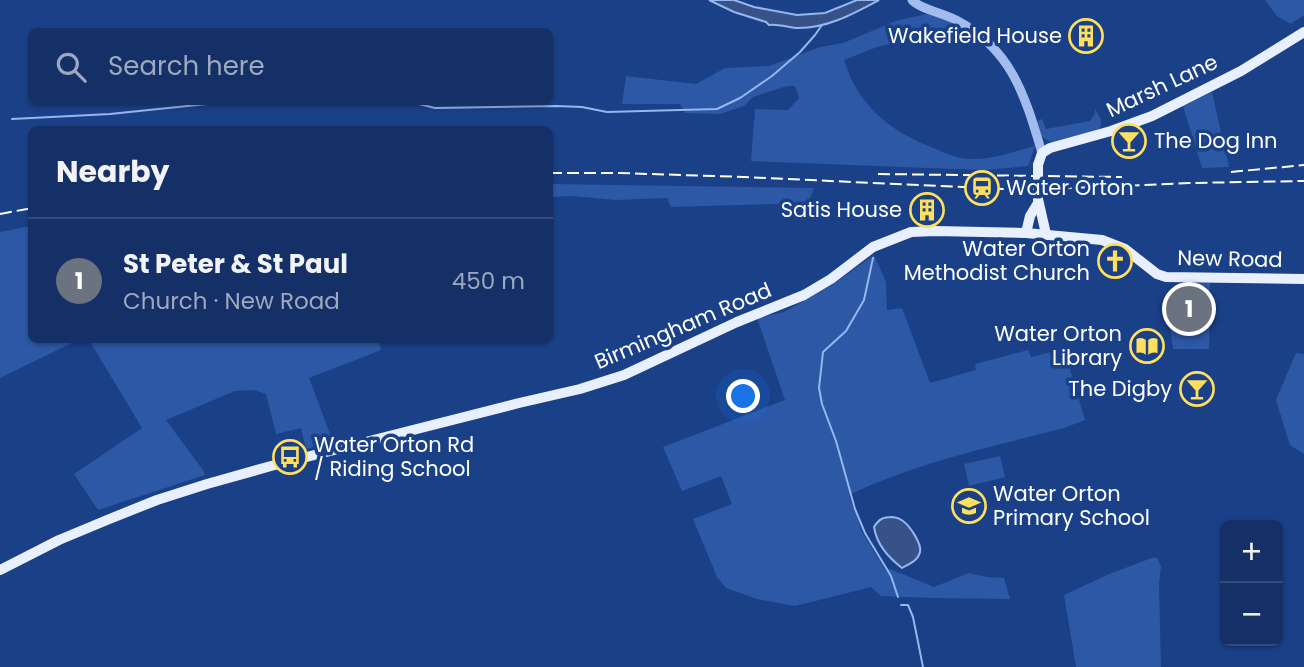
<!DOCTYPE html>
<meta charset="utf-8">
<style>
:root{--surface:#143066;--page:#1d386c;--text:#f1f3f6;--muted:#9da9bf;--line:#334b7a;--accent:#8bbbb9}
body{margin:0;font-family:Poppins,sans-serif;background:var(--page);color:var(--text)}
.controls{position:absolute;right:21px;bottom:21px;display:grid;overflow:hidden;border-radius:10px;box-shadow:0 2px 5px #0004}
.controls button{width:63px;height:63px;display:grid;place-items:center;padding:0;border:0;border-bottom:2px solid var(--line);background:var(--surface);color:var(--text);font:35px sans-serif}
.you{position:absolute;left:744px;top:397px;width:24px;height:24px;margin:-18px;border:5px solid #fff;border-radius:50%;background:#1a73e8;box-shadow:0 0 0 10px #1a73e833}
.badge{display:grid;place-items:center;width:46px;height:46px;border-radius:50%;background:var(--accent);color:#fff;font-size:23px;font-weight:700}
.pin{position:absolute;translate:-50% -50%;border:4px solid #fff;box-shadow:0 2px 7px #0006}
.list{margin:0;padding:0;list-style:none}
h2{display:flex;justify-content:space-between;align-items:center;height:91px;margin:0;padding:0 28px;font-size:30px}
h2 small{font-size:23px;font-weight:400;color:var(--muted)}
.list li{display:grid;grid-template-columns:46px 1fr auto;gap:21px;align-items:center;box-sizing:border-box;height:126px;padding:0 28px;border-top:2px solid var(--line)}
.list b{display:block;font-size:26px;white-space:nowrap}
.list p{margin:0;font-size:23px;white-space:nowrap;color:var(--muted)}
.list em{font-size:23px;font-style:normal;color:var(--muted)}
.icon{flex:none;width:38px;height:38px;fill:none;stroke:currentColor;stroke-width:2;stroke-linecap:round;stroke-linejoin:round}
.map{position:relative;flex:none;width:1304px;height:667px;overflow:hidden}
.search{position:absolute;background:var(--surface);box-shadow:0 2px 5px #0004;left:28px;top:28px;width:525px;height:77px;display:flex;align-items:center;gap:18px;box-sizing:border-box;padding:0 24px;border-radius:10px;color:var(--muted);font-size:26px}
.panel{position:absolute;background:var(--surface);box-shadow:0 2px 5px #0004;left:28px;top:126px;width:525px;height:217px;border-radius:10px}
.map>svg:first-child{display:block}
.green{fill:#2c58a6}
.water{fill:#375288;stroke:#95b6ef;stroke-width:2}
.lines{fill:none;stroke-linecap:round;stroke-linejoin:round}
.stream{stroke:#95b6ef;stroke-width:2}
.minor{stroke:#a2bded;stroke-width:9}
.major{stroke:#e8efff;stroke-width:10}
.rail{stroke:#fff;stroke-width:2;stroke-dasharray:12 5;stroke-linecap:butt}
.major-bridge{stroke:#e8efff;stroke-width:10}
.labels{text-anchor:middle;stroke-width:7;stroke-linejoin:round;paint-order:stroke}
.poi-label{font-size:21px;fill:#fff;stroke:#1a4088;text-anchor:end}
.street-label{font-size:21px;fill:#fff;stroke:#1a4088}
</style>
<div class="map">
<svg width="1304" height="667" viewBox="0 0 1304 667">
<rect width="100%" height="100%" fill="#1a4088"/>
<!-- green -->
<g class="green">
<path d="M 1265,0 L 1304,0 L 1304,15 L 1291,24 L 1277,16 Z"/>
<path d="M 931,13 L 965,30 L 964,35 L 940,28 L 928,31 L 928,33 L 913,39 L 877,47 L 844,60 C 858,105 888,130 931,147 C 945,153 957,159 972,159 C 991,160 1016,151 1035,146 L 1028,166 L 985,170 L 953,169 L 751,161 L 755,109 L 788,110 L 799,98 L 795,86 L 787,86 L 753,97 L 744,106 L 720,114 L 685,113 L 680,104 L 622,104 L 626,76 L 696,84 L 725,68 L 769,66 L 820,47 L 843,43 L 896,21 Z"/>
<path d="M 1212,92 L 1229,167 L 1202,168 L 1183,106 Z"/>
<path d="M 1095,109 C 1100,117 1104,123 1098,131 L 1052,143 L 1041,136 L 1037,121 L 1042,119 L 1046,129 L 1090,121 L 1095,114 Z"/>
<path d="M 550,184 L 814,188 L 808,203 L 671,207 L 667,198 L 616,200 L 571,196 L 550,197 Z"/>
<path d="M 31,226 L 32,340 L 78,340 L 0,378 L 0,232 Z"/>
<path d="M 874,255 L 886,282 L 887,310 L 902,308 L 930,383 L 976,370 L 975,364 L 1028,350 L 1031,357 L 1064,349 L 1085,420 L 1064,428 C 991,447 917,462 849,495 L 862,532 L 886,571 L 890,569 L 934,587 L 969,573 L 987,577 L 1004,578 L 1010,599 L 934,598 L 881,596 L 871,587 L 795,606 L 757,599 L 726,588 L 717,577 L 693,519 L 732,504 L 721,476 L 682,491 L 663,447 L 785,400 L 757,318 L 784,312 L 832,285 Z"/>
<path d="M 1177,283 L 1210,283 L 1209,349 L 1173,349 L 1167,302 L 1169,292 Z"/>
<path d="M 89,340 L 378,340 L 381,350 L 309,378 L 333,442 L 306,449 L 301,428 L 276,434 L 266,394 L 254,390 L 235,391 L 166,420 L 203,470 L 205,475 L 98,510 L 74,474 L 142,428 Z"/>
<path d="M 1296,353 L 1304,354 L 1304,454 L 1290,445 L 1276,400 Z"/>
<path d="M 1000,456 L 1005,477 L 969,486 L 964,464 Z"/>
<path d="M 1154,557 L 1158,559 L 1161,567 L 1159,584 L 1161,667 L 1076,667 L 1064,595 L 1107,575 Z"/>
</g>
<!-- water -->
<g class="water">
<path d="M 709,0 L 734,0 L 754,7 L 797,15 L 825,13 L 857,0 L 879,0 C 853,14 826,29 796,28 C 787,27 778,24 769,25 L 766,22 L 734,12 Z"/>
<path d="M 892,517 C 898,518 898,517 903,521 C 910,526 922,544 920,552 C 918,561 909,564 902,568 C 888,557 877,545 874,527 C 879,519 883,517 892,517 Z"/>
</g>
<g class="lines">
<!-- stream -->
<g class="stream">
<path d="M 411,102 L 435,108 L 557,106 L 582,107 L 607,112 L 717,109 L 740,98 L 772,76 L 800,52 L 815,35 L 822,25"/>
<path d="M 12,119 L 110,114 L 226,102"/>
<path d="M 873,258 L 864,300 L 846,331 L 823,352 L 819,388 L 822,404 L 836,441 L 855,509 L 865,533 L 891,576 L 898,597"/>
<path d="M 901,605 L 908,605 L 913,617 L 923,667"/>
</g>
<!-- minor -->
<path class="minor" d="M 912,0 C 920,9 943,13 956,20 C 1012,49 1025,96 1042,153"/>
<!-- major -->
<g class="major">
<path d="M 1038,165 L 1042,153 L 1050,148 L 1111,131 L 1152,116 L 1241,71 L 1304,32"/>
<path d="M 1038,199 L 1046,234"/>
<path d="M 1026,233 L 1030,216 L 1038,203"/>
<path d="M 0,570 L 59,540 L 107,520 L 157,500 L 207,484 L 271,466 L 519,403 L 580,389 L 624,375 L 737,322 L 804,295 L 831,279 L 873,247 L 911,232 L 936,231 L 1026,233 L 1102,240 L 1125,249 L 1157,274 L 1166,277 L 1304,279"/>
</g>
<!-- rail -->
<g class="rail">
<path d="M 1231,172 L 1304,165"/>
<path d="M 550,173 L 619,173 L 744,177 L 1027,190 L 1189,183 L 1304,181"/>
<path d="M 878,174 L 1122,177"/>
<path d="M 0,214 L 32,208"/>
</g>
<!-- major-bridge -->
<path class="major-bridge" d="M 1038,165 L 1038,199"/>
</g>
<!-- icons -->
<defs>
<g id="building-ring" transform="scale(1.75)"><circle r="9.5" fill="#1a4088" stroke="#ffdf5e" stroke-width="1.5"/><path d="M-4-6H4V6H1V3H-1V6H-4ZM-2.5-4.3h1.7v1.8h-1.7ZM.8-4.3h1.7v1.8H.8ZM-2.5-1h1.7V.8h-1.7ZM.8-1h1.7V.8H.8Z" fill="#ffdf5e"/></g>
<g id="bar-ring" transform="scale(1.75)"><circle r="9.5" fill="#1a4088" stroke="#ffdf5e" stroke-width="1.5"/><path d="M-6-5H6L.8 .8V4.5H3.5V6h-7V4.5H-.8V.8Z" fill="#ffdf5e"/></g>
<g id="station-ring" transform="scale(1.75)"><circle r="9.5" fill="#1a4088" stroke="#ffdf5e" stroke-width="1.5"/><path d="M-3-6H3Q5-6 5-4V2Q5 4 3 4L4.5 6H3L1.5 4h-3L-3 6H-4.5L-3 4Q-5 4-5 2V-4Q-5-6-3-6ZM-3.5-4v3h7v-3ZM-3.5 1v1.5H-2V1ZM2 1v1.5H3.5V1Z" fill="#ffdf5e"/></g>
<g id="church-ring" transform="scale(1.75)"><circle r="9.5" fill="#1a4088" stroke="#ffdf5e" stroke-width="1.5"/><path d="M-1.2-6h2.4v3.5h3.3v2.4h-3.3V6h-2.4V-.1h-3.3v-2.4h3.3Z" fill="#ffdf5e"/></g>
<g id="library-ring" transform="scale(1.75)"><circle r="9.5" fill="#1a4088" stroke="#ffdf5e" stroke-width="1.5"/><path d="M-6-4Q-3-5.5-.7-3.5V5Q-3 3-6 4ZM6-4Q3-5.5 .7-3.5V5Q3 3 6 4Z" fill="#ffdf5e"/></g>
<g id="bus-ring" transform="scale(1.75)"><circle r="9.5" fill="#1a4088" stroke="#ffdf5e" stroke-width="1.5"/><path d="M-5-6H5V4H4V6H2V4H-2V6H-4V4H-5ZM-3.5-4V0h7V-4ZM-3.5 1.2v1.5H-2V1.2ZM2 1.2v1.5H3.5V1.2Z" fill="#ffdf5e"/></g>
<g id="school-ring" transform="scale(1.75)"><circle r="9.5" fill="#1a4088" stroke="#ffdf5e" stroke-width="1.5"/><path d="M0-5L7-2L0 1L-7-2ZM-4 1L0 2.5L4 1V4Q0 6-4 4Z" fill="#ffdf5e"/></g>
</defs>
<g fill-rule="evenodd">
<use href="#building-ring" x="1086" y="36"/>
<use href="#bar-ring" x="1129" y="141"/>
<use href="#station-ring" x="982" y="188"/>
<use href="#building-ring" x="927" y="210"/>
<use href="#church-ring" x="1115" y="261"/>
<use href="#library-ring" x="1147" y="346"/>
<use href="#bar-ring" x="1197" y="389"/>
<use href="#bus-ring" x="290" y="457"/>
<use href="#school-ring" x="969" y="506"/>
</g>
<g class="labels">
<!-- poi labels -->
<g class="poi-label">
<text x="1062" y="43">Wakefield House</text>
<text x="1154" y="148" text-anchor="start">The Dog Inn</text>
<text x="1006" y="195" text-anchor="start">Water Orton</text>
<text x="902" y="217">Satis House</text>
<text x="1090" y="256">Water Orton<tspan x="1090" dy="24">Methodist Church</tspan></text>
<text x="1122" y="341">Water Orton<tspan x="1122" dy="24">Library</tspan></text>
<text x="1172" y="396">The Digby</text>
<text x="314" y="452" text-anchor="start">Water Orton Rd<tspan x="314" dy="24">/ Riding School</tspan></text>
<text x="993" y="501" text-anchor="start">Water Orton<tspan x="993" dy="24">Primary School</tspan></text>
</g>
<!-- street labels -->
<g class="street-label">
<text transform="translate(1162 86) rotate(-25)" y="7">Marsh Lane</text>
<text transform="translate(1230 259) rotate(1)" y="7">New Road</text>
<text transform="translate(683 326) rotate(-23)" y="7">Birmingham Road</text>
</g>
</g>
</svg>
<div class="controls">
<button>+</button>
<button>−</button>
</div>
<div class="you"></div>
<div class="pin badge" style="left:1189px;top:309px;background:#6b7280">1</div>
<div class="search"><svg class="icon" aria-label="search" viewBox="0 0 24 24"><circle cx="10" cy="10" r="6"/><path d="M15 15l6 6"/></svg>Search here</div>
<section class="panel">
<h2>Nearby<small></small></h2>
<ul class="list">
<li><span class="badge" style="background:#6b7280">1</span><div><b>St Peter &amp; St Paul</b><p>Church · New Road</p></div><em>450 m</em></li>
</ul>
</section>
</div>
